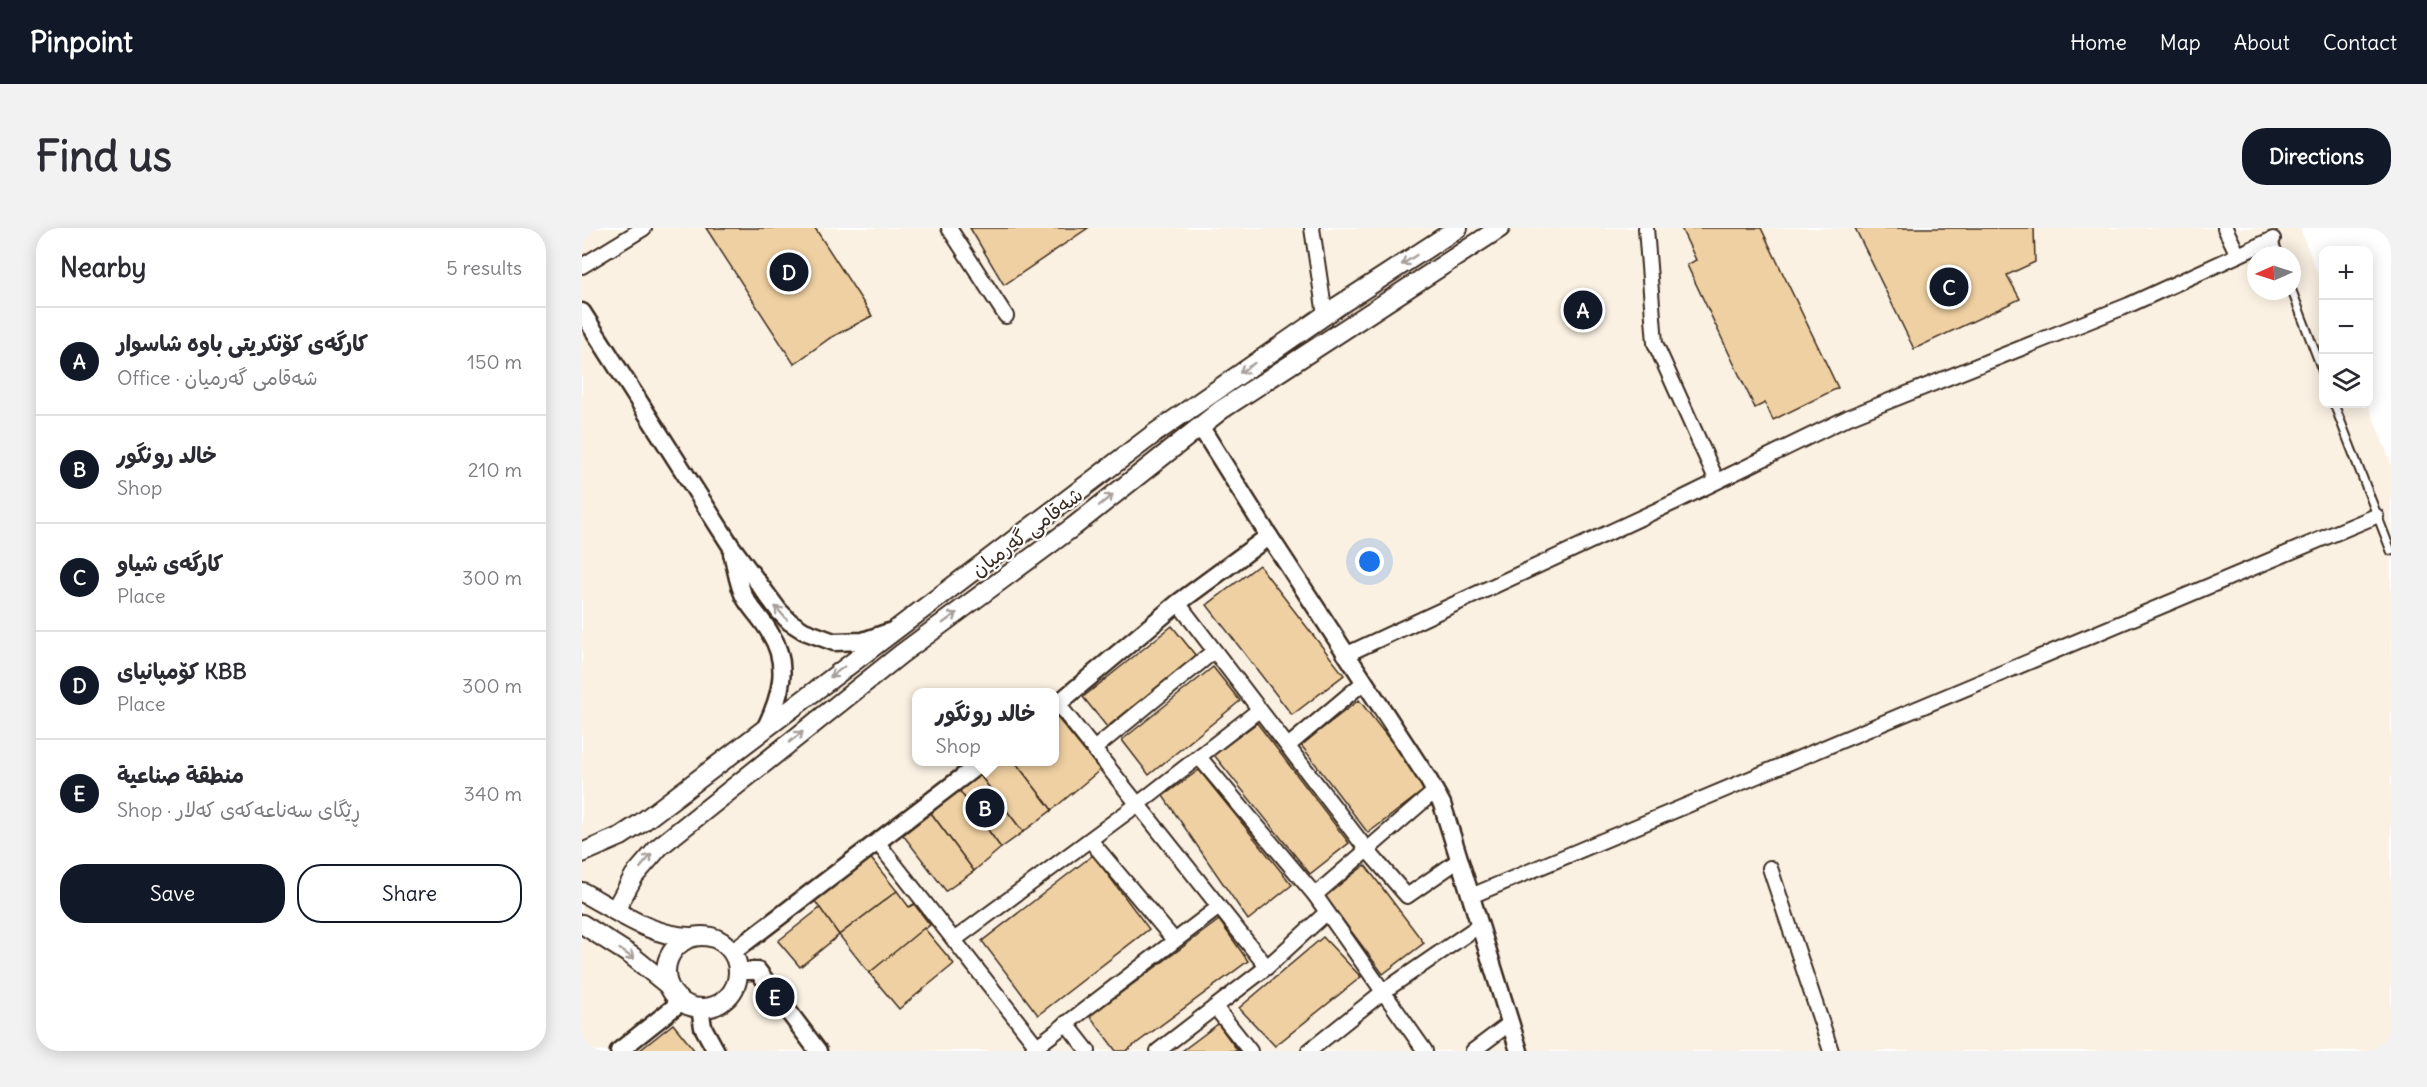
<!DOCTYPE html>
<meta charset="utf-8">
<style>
:root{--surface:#fff;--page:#f2f2f3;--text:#2b2b33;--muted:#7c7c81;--line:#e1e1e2;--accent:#111827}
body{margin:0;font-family:Delius,"Playpen Sans Arabic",sans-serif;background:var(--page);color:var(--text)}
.controls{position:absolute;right:18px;top:18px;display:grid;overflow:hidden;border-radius:12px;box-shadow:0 3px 15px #0003}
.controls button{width:54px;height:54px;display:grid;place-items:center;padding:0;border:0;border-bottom:2px solid var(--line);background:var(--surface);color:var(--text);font:30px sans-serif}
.compass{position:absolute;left:1665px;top:18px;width:54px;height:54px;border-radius:50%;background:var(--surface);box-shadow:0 3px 15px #0003;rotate:267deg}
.you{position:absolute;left:788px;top:334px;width:21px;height:21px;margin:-15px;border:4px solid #fff;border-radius:50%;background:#1a73e8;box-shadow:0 0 0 9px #1a73e833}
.badge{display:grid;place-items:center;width:39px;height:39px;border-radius:50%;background:var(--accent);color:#fff;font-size:20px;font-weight:700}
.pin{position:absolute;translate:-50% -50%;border:3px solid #fff;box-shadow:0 2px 6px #0006}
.popup{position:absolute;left:330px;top:460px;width:147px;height:78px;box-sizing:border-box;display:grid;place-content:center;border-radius:12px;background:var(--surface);filter:drop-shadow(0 2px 4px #0005);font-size:20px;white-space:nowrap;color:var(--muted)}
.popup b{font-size:22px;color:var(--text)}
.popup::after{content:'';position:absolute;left:50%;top:100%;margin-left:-12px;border:12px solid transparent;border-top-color:var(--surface)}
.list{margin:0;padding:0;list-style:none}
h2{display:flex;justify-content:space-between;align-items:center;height:78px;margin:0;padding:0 24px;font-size:26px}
h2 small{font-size:20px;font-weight:400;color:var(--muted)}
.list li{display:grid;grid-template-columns:39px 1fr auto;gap:18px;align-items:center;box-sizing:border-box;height:108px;padding:0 24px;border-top:2px solid var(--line)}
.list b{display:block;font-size:22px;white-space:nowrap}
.list p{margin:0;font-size:20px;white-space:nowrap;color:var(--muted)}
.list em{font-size:20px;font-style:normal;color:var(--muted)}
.actions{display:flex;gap:12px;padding:18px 24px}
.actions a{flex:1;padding:14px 0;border:2px solid var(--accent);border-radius:24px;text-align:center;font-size:21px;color:var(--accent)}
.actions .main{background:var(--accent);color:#fff}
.icon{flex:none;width:33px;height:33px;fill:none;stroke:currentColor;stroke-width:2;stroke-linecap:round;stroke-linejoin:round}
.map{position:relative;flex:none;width:1809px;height:823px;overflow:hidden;border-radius:24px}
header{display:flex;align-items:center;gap:36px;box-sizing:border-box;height:84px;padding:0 30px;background:var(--accent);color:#fff}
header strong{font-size:28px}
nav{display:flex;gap:33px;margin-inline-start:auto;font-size:21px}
.intro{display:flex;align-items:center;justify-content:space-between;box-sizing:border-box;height:144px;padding:0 36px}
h1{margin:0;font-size:42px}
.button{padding:15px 27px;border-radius:24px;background:var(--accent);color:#fff;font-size:21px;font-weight:700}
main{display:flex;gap:36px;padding:0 36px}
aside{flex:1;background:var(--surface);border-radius:24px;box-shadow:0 3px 15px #0003}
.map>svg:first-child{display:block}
.built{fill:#faf1e3;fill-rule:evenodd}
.building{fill:#efd0a2;stroke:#3b2a1e;stroke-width:1.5}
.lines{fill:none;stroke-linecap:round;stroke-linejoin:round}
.service-casing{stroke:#3b2a1e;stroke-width:11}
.minor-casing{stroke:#3b2a1e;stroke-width:18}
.tertiary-casing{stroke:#3b2a1e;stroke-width:21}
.secondary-casing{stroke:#3b2a1e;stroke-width:22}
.service{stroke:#fff;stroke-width:7}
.minor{stroke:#fff;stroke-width:14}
.tertiary{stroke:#fff;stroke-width:16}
.secondary{stroke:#fff;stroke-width:18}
.oneway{stroke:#a79f9a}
.labels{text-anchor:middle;stroke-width:4.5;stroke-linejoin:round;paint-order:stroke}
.street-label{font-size:20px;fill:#3b2a1e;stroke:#fff}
</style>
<header>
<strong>Pinpoint</strong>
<nav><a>Home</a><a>Map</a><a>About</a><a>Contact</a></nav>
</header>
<div class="intro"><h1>Find us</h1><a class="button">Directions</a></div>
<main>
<aside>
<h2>Nearby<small>5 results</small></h2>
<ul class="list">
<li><span class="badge">A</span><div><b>کارگەی کۆنکریتی باوە شاسوار</b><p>Office · شەقامی گەرمیان</p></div><em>150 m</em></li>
<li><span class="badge">B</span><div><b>خالد رونگور</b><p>Shop</p></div><em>210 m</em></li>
<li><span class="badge">C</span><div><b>کارگەی شیاو</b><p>Place</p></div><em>300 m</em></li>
<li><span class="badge">D</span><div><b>کۆمپانیای KBB</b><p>Place</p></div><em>300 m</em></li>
<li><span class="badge">E</span><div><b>منطقة صناعية</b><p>Shop · ڕێگای سەناعەکەی کەلار</p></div><em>340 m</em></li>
</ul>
<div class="actions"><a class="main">Save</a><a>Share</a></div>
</aside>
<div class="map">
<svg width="1809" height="823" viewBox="0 0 1809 823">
<rect width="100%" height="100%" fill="#fff"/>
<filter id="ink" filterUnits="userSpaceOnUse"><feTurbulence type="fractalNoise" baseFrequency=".0167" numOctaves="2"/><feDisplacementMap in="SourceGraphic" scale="12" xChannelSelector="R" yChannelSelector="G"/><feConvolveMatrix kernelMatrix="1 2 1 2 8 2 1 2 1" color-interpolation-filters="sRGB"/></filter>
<g filter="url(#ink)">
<!-- built -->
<path class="built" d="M 0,0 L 1718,0 L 1741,60 L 1742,176 L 1786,176 L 1809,235 L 1809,823 L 0,823 ZM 1674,27 L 1710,27 L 1710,63 L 1674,63 ZM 334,464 L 472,464 L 472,534 L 334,534 Z"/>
<!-- building -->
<g class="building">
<path d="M 124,0 L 233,0 L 290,88 L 248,110 L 212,136 Z"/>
<path d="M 388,0 L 506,0 L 422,57 Z"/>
<path d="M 1099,0 L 1179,0 L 1256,160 L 1191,192 L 1183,175 L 1173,180 L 1105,37 L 1114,32 Z"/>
<path d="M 1273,0 L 1452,0 L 1453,34 L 1425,47 L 1438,71 L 1332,121 Z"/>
<path d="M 677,337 L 762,447 L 710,487 L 625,377 Z"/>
<path d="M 590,398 L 614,428 L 525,499 L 501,469 Z"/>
<path d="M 631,439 L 658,473 L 567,547 L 540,512 Z"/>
<path d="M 777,472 L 845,560 L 786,605 L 719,517 Z"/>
<path d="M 474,488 L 518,542 L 470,582 L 433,534 L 472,534 Z"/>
<path d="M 675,495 L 767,615 L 728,646 L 632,527 Z"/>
<path d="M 414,534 L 433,534 L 470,582 L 441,604 L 397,546 Z"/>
<path d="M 617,542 L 710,657 L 666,692 L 581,568 Z"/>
<path d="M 397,546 L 441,604 L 419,620 L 377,562 Z"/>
<path d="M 377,562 L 419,620 L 392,643 L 349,585 Z"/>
<path d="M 349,585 L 392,643 L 364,663 L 321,607 Z"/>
<path d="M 511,627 L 567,701 L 456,787 L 400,713 Z"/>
<path d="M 287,628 L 315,663 L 257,707 L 232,672 Z"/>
<path d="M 783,637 L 842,715 L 801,746 L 743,668 Z"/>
<path d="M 315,663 L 327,679 L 332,676 L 348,697 L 287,745 L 257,707 Z"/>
<path d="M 238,680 L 257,707 L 218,739 L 196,713 Z"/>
<path d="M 637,692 L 666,733 L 544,823 L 534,823 L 508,788 Z"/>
<path d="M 342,700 L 372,736 L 317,781 L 287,745 Z"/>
<path d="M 741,709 L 779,749 L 693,818 L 657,780 Z"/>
<path d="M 91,796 L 113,823 L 57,823 Z"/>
<path d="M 636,796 L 656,823 L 600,823 Z"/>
</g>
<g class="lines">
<!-- service casing -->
<g class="service-casing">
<g id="service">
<path d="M 1691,11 L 1697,27"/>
<path d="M 1710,63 L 1742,147"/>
<path d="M 1752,176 L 1809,323"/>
</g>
</g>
<!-- minor casing -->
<g class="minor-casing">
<g id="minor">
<path d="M 367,0 L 424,88"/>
<path d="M 730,0 L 743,87"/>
<path d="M 1064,0 L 1073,115 L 1135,253"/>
<path d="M 1643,0 L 1656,27"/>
<path d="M 0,38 L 62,0"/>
<path d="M 596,375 L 785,622 L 825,668 L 877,632"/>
<path d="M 763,427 L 1095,273 L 1267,189 L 1547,77 L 1691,11"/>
<path d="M 476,476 L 685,739"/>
<path d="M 706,518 L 782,454"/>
<path d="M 512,521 L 632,423"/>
<path d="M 617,529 L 733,667"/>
<path d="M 508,612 L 592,712"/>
<path d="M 295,614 L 455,818"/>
<path d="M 1188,640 L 1249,823"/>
<path d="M 889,668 L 1794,288"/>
<path d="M 372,712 L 556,576 L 677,482"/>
<path d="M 633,779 L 668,823"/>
<path d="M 484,795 L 506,823"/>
<path d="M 450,822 L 637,679"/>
<path d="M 576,823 L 685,739 L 744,685"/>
<path d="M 727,823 L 802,763 L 898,697"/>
<path d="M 843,823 L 733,667 L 853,563"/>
<path d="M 891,823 L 927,796"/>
</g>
</g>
<!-- tertiary casing -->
<g class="tertiary-casing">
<g id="tertiary">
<path d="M 0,84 L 149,318 L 197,383 L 208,394 L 222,403 L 252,414 L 281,413 L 307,404"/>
<path d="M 618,198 L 687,308"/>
<path d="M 150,325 C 154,339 156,358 163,370 C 170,382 181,392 188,405 C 208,436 199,468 184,499"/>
<path d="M 472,479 L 596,375 L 687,308 L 846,551 L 860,576 L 937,823"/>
<path d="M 151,724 L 400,534"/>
<path d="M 156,743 L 176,743 L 236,823"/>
<path d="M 118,780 L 121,799 L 134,823"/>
<path d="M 37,823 L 100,773"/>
</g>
</g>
<!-- secondary casing -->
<g class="secondary-casing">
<g id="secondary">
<path d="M 0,625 L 39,608 L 59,595 L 573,205 L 756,78 L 876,0"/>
<path d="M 0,664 C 35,683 68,708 108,709"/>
<path d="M 33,682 L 52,648 L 77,619 L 319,426 L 491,299 L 639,182 L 918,0"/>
<path d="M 0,696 L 50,728 L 87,758"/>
<circle cx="120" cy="744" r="36"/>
</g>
</g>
<!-- service -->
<use href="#service" class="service"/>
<!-- minor -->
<use href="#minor" class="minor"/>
<!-- tertiary -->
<use href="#tertiary" class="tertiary"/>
<!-- secondary -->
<use href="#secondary" class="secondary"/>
</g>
<!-- one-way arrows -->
<defs><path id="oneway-shaft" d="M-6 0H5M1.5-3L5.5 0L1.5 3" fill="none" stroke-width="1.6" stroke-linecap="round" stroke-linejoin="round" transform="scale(1.5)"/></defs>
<g class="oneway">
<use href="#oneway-shaft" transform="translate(827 32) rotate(147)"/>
<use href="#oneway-shaft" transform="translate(665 140) rotate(146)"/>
<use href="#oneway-shaft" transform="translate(524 272) rotate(-39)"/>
<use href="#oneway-shaft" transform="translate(199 385) rotate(-131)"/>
<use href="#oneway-shaft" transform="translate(368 390) rotate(-36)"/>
<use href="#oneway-shaft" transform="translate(255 444) rotate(143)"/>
<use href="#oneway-shaft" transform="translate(214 509) rotate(-38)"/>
<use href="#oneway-shaft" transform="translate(64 633) rotate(-50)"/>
<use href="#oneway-shaft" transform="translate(45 726) rotate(34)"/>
</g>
</g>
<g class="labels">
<!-- street labels -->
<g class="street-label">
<text transform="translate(445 304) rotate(-37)" y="7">شەقامی گەرمیان</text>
</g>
</g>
</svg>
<div class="controls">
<button>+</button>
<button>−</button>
<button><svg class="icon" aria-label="layers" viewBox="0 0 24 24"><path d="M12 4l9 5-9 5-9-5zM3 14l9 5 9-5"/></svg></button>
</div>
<svg class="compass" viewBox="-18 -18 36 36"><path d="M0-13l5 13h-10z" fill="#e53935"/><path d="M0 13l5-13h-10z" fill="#7c7c81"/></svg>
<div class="you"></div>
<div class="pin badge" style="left:1001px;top:82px">A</div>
<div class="pin badge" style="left:403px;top:580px">B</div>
<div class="popup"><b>خالد رونگور</b>Shop</div>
<div class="pin badge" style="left:1367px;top:59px">C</div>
<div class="pin badge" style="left:207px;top:44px">D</div>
<div class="pin badge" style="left:193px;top:769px">E</div>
</div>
</main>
